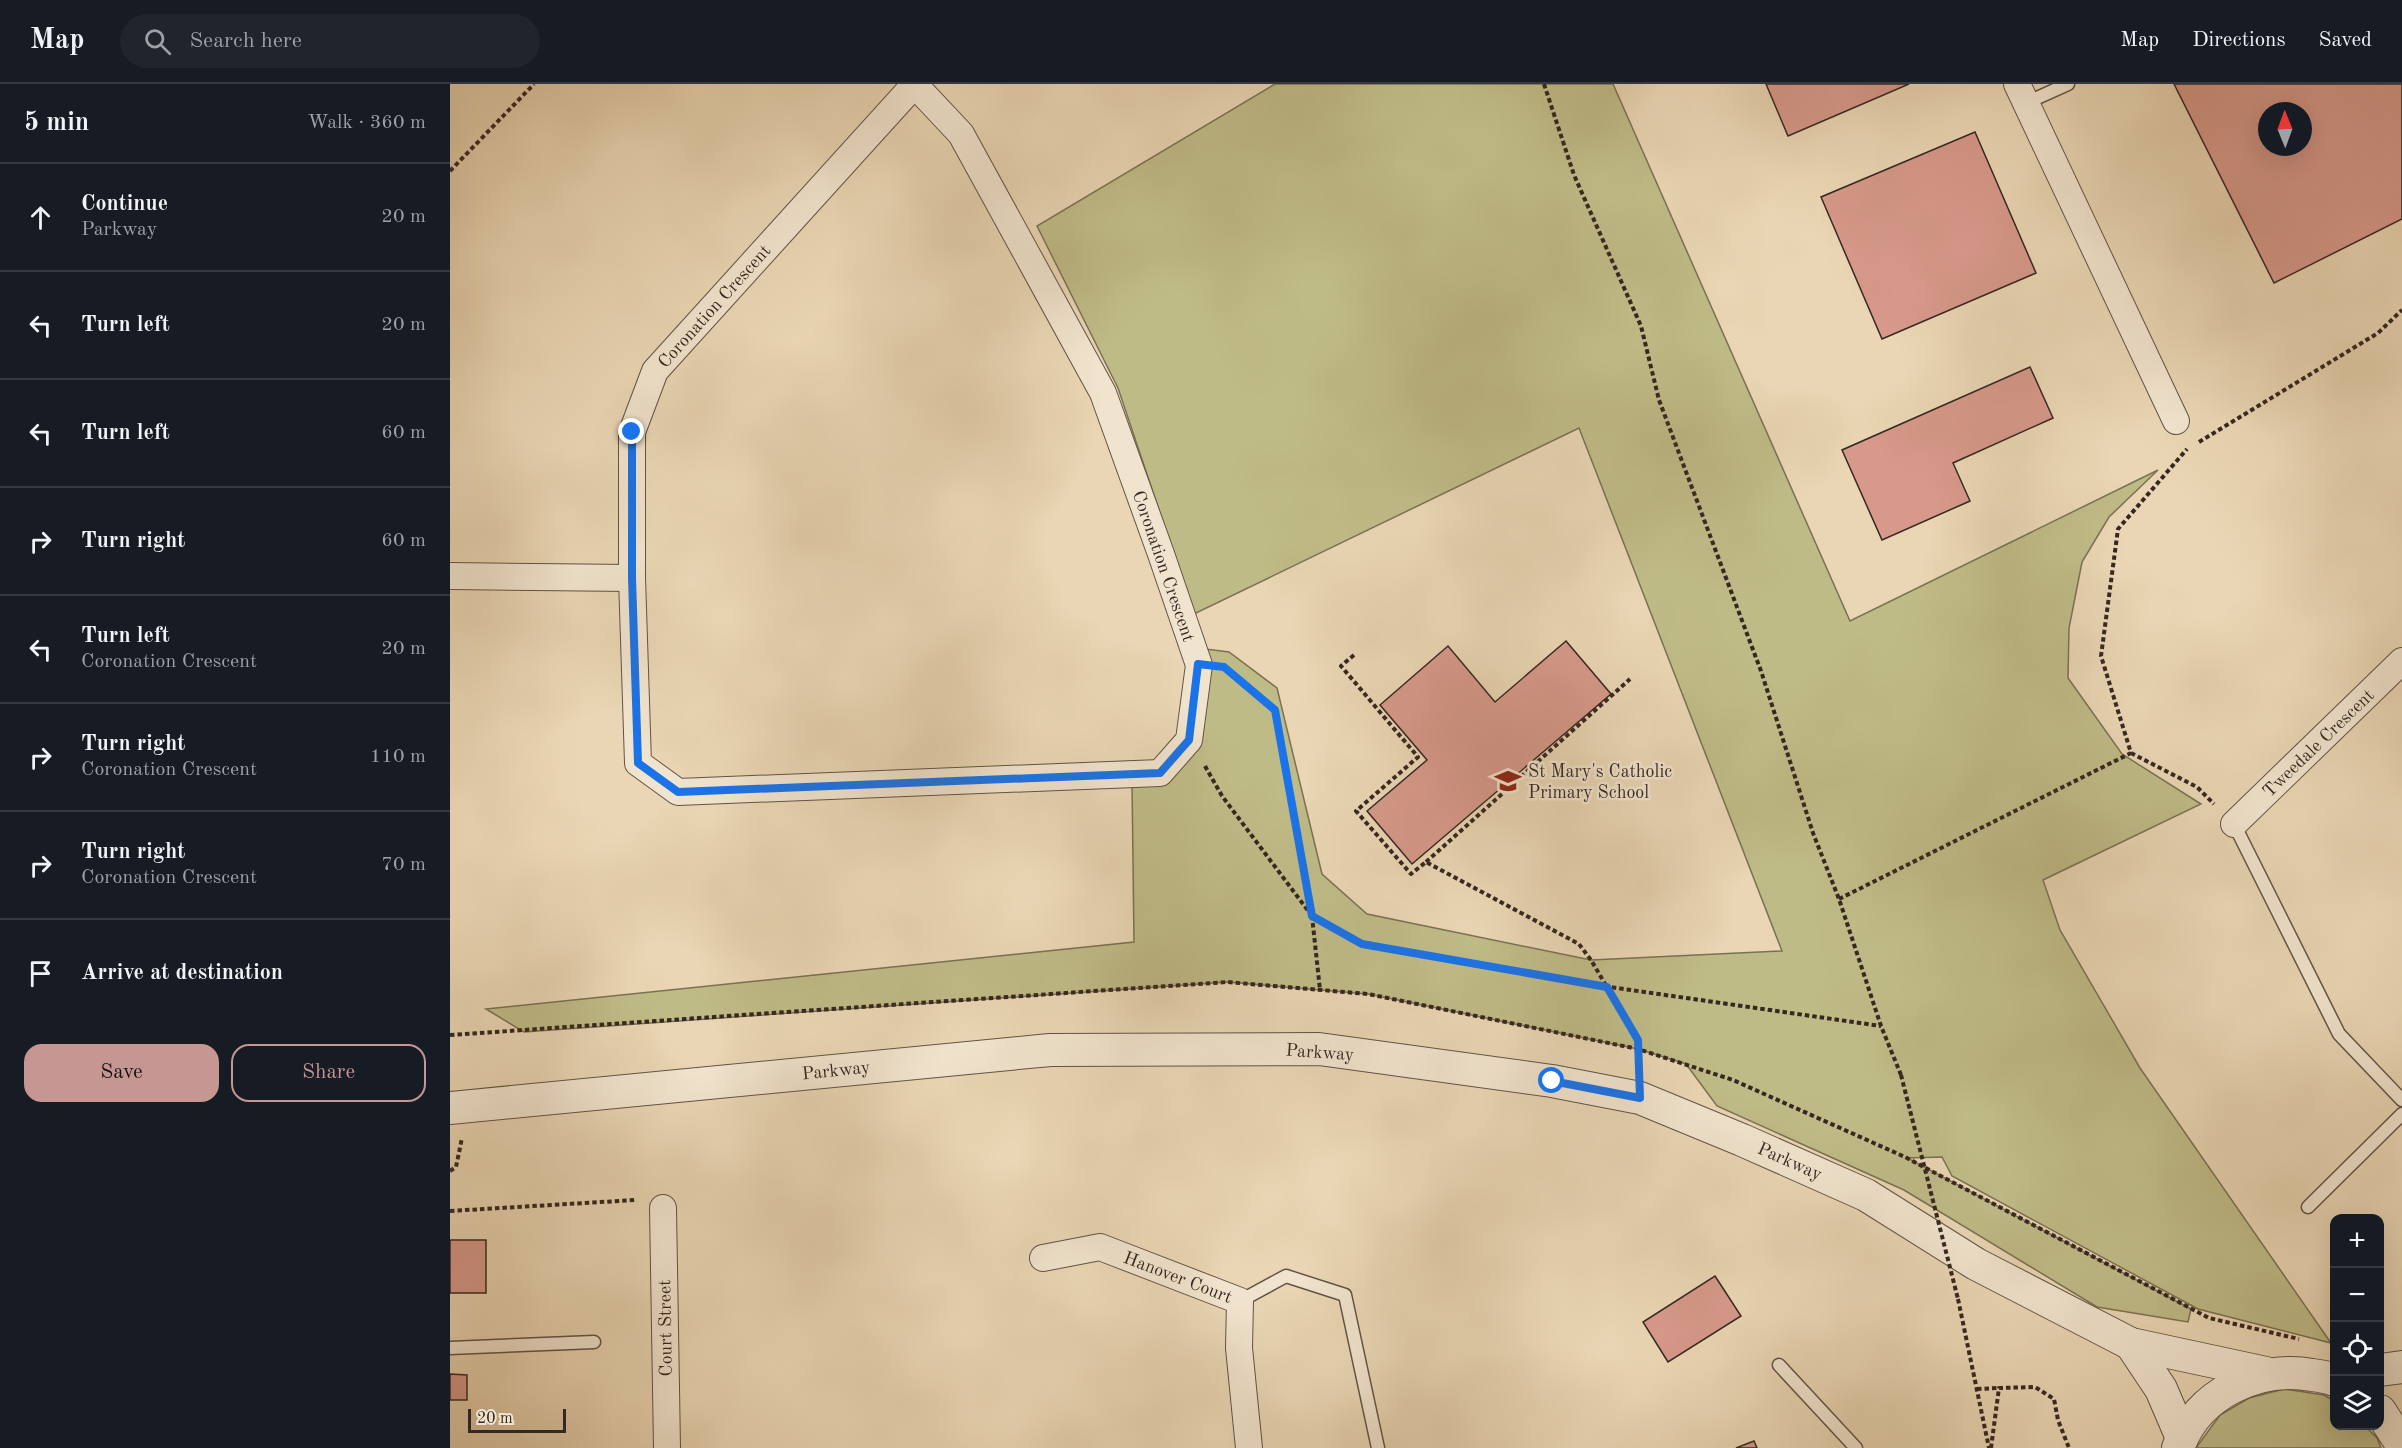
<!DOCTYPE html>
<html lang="en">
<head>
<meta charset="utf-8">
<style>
  :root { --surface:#171b24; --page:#20242c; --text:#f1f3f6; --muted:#9ea1a6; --line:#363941; --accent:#c59692 }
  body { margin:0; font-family:"Old Standard TT",serif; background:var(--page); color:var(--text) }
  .controls { position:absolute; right:18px; bottom:18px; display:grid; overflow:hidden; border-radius:12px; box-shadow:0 6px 24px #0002 }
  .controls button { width:54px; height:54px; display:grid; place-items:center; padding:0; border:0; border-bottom:2px solid var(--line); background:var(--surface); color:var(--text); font:30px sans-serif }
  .compass { position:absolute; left:1808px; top:18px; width:54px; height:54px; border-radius:50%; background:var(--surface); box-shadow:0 6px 24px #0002; rotate:359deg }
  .scale { position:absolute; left:18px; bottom:15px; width:98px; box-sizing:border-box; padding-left:6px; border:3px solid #352721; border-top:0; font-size:16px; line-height:21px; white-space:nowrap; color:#352721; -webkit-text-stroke:4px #f1e4ce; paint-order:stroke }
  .stop { position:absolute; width:18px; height:18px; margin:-14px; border:4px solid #1a73e8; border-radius:50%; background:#fff }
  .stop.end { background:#1a73e8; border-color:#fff; box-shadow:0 2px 6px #0008 }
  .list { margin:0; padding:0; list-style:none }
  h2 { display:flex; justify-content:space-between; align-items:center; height:78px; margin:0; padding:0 24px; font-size:26px }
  h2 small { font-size:20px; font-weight:400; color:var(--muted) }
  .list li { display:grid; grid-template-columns:39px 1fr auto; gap:18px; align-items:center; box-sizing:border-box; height:108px; padding:0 24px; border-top:2px solid var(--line) }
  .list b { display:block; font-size:22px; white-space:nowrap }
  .list p { margin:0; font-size:20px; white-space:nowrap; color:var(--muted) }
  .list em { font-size:20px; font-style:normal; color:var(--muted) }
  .actions { display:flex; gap:12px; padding:18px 24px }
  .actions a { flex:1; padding:14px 0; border:2px solid var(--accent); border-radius:18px; text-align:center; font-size:21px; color:var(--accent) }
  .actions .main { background:var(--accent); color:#111 }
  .icon { flex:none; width:33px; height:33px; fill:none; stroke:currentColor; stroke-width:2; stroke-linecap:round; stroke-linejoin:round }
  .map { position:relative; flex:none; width:1952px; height:1364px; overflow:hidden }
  header { display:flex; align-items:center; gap:36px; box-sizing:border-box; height:84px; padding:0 30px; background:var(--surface); border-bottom:2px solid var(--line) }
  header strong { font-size:28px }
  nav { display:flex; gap:33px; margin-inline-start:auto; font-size:21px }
  .search { width:420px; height:54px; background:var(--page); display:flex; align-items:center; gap:15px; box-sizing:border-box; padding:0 21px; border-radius:33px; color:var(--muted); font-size:22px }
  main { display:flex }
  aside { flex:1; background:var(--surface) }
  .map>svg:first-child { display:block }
</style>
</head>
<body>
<header>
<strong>Map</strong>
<div class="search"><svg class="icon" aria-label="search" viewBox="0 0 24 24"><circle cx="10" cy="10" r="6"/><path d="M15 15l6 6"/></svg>Search here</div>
<nav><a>Map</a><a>Directions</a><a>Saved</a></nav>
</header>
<main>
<aside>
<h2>5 min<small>Walk · 360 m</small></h2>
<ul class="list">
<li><svg class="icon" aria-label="ahead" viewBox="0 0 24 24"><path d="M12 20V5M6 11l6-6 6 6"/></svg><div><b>Continue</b><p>Parkway</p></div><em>20 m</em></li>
<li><svg class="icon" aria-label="left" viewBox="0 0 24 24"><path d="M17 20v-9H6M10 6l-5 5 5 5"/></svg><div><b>Turn left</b></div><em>20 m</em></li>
<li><svg class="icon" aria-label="left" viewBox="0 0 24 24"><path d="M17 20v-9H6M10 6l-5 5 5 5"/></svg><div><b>Turn left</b></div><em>60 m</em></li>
<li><svg class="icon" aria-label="right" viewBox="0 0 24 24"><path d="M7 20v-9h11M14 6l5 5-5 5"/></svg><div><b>Turn right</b></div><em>60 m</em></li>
<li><svg class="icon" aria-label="left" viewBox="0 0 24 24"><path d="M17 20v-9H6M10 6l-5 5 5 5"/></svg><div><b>Turn left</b><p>Coronation Crescent</p></div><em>20 m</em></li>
<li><svg class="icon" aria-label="right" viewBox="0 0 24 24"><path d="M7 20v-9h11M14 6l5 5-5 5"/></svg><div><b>Turn right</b><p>Coronation Crescent</p></div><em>110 m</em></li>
<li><svg class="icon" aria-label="right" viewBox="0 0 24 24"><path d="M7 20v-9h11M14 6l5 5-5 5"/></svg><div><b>Turn right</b><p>Coronation Crescent</p></div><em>70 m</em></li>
<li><svg class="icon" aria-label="arrive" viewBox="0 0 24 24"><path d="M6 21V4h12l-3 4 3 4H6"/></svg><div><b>Arrive at destination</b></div></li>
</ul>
<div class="actions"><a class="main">Save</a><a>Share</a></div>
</aside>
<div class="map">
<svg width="1952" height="1364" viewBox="0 0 1952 1364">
  <rect width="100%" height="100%" fill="#ead6b4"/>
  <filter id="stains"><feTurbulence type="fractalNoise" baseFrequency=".00333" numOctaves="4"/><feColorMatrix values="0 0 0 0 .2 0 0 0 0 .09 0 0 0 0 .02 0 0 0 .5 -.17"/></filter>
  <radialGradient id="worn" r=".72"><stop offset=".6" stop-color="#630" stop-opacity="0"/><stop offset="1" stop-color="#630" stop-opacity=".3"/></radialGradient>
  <g fill="#bfbb87" stroke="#7a7154" stroke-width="1.5">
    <path d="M825,0h338l237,537 308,-151 -49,47 -27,45 -13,66 -1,50 54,76 79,50 -158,76 17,50 80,138 191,275 -133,-34 -246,-133 -10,-19 -35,1 284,151 -3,13 -91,-15 -193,-117 -187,-84 -31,-42 -48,-15 -270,-55 -141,-12 -703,50 -38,-23 648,-67 -2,-160 35,-3 39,-130 23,3 48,36 45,186 45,40 224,46 191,-9 -203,-523 -385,186 -76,-226 -81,-162z"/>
    <path d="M1834,1305l40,6 10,6v25h31l12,12 4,10h-185l24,-33 29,-17z"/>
  </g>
  <g fill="#d7998b" stroke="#352721" stroke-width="1.5" fill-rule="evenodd">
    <path d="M1316,0h143l-121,52z"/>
    <path d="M1724,0h228v135l-128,64zM1817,27h36v36h-36z"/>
    <path d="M1525,48l61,141 -154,66 -61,-142z"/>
    <path d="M1580,283l23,51 -100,45 17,38 -88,39 -40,-90z"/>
    <path d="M1116,557l45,53 -199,170 -45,-53 60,-51 -47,-55 68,-59 47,56z"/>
    <rect x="0" y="1156" width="36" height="53"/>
    <path d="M1265,1192l26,40 -73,46 -25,-40z"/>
    <path d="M0,1290l17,1v25h-17z"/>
    <path d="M1304,1357l3,7h-21z"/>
  </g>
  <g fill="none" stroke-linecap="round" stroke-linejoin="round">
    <g stroke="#625346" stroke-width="15">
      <g id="service">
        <path d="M1576,19l42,-19"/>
        <path d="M1784,740l105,210 63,66"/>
        <path d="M1858,1123l94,-93"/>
        <path d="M790,1217l46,-25 59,19 33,153"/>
        <path d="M0,1264l144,-6"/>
        <path d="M1329,1281l77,83"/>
      </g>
    </g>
    <g stroke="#625346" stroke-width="28">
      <g id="minor">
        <path d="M1567,0l159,337"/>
        <path d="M0,492l182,2v-146l23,-61 260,-287"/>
        <path d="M182,494l6,185 40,29 482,-19 29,-33 10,-75 -38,-111 -58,-161 -142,-259 -46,-49"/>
        <path d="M1784,740l168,-163"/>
        <path d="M213,1124l4,240"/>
        <path d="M593,1174l57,-11 140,54 -1,47 10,100"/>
      </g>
    </g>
    <g stroke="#625346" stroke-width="34">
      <g id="tertiary">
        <path d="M0,1024l600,-58 269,-1 233,32 88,17 102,42 124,55 110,69 155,80 135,29"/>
        <path d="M1681,1260l30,45 21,49"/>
        <path d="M1930,1286l22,-3"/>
        <path d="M1930,1327l22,34"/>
        <path d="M1728,1364c19,-54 80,-83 134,-73 8,1 16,2 22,5"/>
      </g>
    </g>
    <g stroke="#352721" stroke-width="4" stroke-dasharray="4.5 3" stroke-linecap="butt">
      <path d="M1094,0l30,91 67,151 18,74 102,271 52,162 26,66 42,127 20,49"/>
      <path d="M0,87l84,-87"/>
      <path d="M1749,358l179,-109 24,-23"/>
      <path d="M904,571l-13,11 77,91 -62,54 55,63 15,-12 153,82 12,16 47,80 1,24"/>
      <path d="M778,587l47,39 37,206 8,74"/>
      <path d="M1681,669l66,34 17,17"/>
      <path d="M755,682l17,30 90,120 50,27 220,40 299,43"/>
      <path d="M976,778l204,-183"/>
      <path d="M1389,815l292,-146 -30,-97 17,-127 69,-80"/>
      <path d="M0,951l777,-53 141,12 270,55 95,31 172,77 304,161 90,21"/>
      <path d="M0,1087l6,-4 6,-29"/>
      <path d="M0,1127l185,-11"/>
      <path d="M1508,1215l31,149"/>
      <path d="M1527,1305l22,-1"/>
      <path d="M1541,1364l8,-60 36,-1 19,12 4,21 11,28"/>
    </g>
    <use href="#service" stroke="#f1e4ce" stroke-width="12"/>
    <use href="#minor" stroke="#f1e4ce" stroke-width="26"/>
    <use href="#tertiary" stroke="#f1e4ce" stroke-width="32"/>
    <path stroke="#352721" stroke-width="4" stroke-dasharray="4.5 3" stroke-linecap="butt" d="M1451,991l57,224"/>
  </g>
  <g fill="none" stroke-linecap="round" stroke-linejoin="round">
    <path stroke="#1a73e8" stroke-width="8" d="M182,348v146l6,185 40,29 482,-19 29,-33 9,-76 26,3 51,43 37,206 50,28 245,43 31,53 2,58 -88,-17"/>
  </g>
  <defs>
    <g id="school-bare" transform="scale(2.07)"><path d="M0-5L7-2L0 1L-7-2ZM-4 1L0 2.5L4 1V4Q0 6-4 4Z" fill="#8f2418" stroke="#f1e4ce" stroke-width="2.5" paint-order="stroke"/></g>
  </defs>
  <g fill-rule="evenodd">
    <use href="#school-bare" x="1058" y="697"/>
  </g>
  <g text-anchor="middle" stroke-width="5" stroke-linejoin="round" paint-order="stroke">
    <g font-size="18" fill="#352721" stroke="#f1e4ce">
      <text transform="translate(264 222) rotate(-48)" y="6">Coronation Crescent</text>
      <text transform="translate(714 482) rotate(71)" y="6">Coronation Crescent</text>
      <text transform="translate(1868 659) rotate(-44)" y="6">Tweedale Crescent</text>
      <text transform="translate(870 968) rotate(4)" y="6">Parkway</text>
      <text transform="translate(386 986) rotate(-6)" y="6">Parkway</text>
      <text transform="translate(1340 1077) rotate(24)" y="6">Parkway</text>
      <text transform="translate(728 1193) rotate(21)" y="6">Hanover Court</text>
      <text transform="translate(215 1244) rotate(-91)" y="6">Court Street</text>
    </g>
    <g font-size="18" fill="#352721" stroke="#f1e4ce" text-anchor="start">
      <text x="1078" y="693">St Mary's Catholic<tspan x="1078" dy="21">Primary School</tspan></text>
    </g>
  </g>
  <rect width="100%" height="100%" filter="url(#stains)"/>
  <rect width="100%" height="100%" fill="url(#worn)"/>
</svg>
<div class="controls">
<button>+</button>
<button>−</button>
<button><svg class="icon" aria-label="locate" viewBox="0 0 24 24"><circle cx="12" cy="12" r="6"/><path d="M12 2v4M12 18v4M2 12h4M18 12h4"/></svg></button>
<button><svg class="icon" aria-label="layers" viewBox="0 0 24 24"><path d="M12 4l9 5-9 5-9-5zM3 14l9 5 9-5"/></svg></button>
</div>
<svg class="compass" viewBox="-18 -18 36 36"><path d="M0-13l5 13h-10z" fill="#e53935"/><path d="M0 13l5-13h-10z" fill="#9ea1a6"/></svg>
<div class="scale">20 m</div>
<div class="stop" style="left:1102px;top:997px"></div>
<div class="stop end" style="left:182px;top:348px"></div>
</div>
</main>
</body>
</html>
